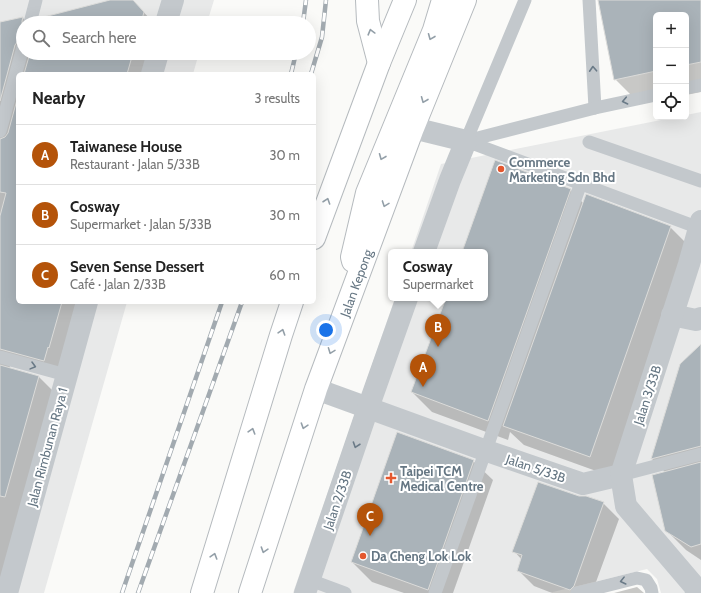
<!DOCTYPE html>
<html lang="en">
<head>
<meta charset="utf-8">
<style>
  :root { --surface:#fff; --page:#f2f2f2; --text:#222; --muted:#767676; --line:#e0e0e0; --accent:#b45309 }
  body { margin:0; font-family:Cabin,sans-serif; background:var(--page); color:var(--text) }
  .controls { position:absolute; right:12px; top:12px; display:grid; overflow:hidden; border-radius:6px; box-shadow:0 4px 16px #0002 }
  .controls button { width:36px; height:36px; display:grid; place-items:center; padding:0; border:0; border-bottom:1px solid var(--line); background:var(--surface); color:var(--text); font:20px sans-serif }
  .you { position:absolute; left:326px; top:330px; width:14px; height:14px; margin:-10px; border:3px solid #fff; border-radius:50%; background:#1a73e8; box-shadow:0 0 0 6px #1a73e833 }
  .badge { display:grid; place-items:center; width:26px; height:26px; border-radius:50%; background:var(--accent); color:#fff; font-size:13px; font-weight:700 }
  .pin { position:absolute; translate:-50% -33px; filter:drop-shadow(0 1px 2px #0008) }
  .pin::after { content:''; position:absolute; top:21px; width:14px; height:12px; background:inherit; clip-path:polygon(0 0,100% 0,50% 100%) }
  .popup { position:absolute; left:388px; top:249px; width:100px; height:52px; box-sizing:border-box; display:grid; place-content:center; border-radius:6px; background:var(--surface); filter:drop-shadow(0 1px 3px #0005); font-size:13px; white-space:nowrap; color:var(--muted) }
  .popup b { font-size:15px; color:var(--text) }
  .popup::after { content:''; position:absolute; left:50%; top:100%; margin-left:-8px; border:8px solid transparent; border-top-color:var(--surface) }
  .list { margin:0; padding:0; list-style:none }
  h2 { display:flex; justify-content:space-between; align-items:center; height:52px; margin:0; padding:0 16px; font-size:17px }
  h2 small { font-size:13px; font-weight:400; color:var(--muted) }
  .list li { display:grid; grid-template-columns:26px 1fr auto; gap:12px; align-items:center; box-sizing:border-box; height:60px; padding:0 16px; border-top:1px solid var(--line) }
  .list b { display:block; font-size:15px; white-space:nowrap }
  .list p { margin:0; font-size:13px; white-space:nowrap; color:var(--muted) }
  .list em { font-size:13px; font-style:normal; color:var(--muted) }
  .icon { flex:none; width:22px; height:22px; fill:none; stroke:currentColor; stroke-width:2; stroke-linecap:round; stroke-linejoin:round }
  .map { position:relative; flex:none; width:701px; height:593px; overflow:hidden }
  .search { position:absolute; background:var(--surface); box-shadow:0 4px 16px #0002; left:16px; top:16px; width:300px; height:44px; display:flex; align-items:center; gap:10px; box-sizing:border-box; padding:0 14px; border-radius:22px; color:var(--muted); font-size:15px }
  .panel { position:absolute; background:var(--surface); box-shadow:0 4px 16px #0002; left:16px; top:72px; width:300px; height:232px; border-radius:6px }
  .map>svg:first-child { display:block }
</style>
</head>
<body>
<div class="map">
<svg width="701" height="593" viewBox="0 0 701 593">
  <rect width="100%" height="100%" fill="#fafaf8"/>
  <g fill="#e8e9e9">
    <path d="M0,0h214l-7,23h-184v30h176l-6,21h-175v228h109l-83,291h-44z"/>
    <path d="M701,112v481h-40l-4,-14 -10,-10 -98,24h-256l102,-295h90v-46h-74l30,-88 235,-47h10v-2z"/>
  </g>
  <g fill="#0003">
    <path d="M114,0h18l22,23h-115z"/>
    <path d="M599,0h102v92l-15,3v-80h-30v86l-16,3 -25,-25z"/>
    <path d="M23,18l5,5h-5v30h129l-6,21h-128v228h64l-23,74 -49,-10 -1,3 30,8 16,16 -55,194v-564z"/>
    <path d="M570,189l13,14 87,24 20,20 -80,229 -86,-31 -14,-13 -2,8 -76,-28 -20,-20 34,-94h39v-46h-22z"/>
    <path d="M701,345v215l-15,-10 -20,-20v-57l-14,-14z"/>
    <path d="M473,461l20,19 -40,113h-49l-32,-11 -20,-20z"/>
    <path d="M579,497l24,6 16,16 -27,74h-40l-18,-7 -16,-16 4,-10 -8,-9z"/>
    <path d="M637,587l7,6h-30z"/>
  </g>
  <g fill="#aab3b9" stroke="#dcdcda">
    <path d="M110,0h23l11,12 -3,11h-103l2,-5z"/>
    <path d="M598,0h103v62l-15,3v-50h-30v56l-42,9z"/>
    <path d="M23,17l-1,4 1,18 -5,2 -3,4 -15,56v-79z"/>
    <path d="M30,53h103l-6,21h-103z"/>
    <path d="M18,96v206h44l-13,46 -1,-1 -4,14 -44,-12v-133l6,-23 -6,-1v-53l5,-2 3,-4z"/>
    <path d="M495,160l76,29 -83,232 -77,-29 35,-94h39v-46h-23z"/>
    <path d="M586,194l85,32 -81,231 -87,-31z"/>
    <path d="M701,344v102l-50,13 29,-95z"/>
    <path d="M0,365l39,11 -34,121 -5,-1z"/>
    <path d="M397,432l77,28 -46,130 -77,-28z"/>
    <path d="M701,462v82l-10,3 -26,-16 -13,-56z"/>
    <path d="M538,482l41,14h7l18,6 -30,84 -4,4 -53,-19 5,-16 -10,-3z"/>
  </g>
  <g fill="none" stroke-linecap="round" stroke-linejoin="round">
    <g stroke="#b5babe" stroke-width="24">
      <g id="primary">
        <path d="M367,0l1,21 11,42"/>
        <path d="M314,238l65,-175 26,-63"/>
        <path d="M353,261l-1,-4 15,-64 67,-163 9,-30"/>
        <path d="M202,593l79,-258 11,-33"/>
        <path d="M250,593l66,-204 97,-261 52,-128"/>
      </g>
    </g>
    <g stroke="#c3c8cc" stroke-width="13">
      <path d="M589,0l6,108"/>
      <path d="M30,23l6,-23"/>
      <path d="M686,88l15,-3"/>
      <path d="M0,131l23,-84"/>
      <path d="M466,141l233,87"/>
      <path d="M466,141l129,-33 61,-13"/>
      <path d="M466,141l59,-141"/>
      <path d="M589,142l112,39"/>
      <path d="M0,357l66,18"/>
      <path d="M621,475l80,-21"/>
      <path d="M310,580l35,13"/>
      <path d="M435,593l146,-410"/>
      <path d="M577,593l60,-15 9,2 5,8 1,5"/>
    </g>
    <g stroke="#c3c8cc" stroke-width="22">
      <path d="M166,23l7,-23"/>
      <path d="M152,74l6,-21"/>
      <path d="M413,128l53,13 -16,39 -26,72"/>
      <path d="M672,315l24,5 5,-2"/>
      <path d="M316,389l168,61 99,34 38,-9 5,31 69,81 1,6"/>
      <path d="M621,475l68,-211 12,-43"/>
      <path d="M7,593l80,-291"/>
      <path d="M305,593l63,-185 39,-110"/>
    </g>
    <use href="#primary" stroke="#fff" stroke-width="22"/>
    <g stroke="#a2aab0" stroke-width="4.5">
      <g id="rail">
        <path d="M303,23l3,-23"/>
        <path d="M291,74l5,-21"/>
        <path d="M311,74l11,-37 4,-37"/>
        <path d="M122,593l100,-291"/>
        <path d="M138,593l104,-291"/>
      </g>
    </g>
    <use href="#rail" stroke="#fff" stroke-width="3" stroke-dasharray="9" stroke-linecap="butt"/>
  </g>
  <defs><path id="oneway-chevron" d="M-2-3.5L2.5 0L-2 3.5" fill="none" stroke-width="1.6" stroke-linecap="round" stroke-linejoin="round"/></defs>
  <g stroke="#939fa8">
    <use href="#oneway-chevron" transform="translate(371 32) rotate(-105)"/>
    <use href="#oneway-chevron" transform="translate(431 37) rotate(112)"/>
    <use href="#oneway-chevron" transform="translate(424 100) rotate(112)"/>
    <use href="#oneway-chevron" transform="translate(382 157) rotate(112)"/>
    <use href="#oneway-chevron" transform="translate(327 201) rotate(-71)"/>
    <use href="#oneway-chevron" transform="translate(385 204) rotate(110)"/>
    <use href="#oneway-chevron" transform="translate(282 332) rotate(-72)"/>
    <use href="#oneway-chevron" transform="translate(331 351) rotate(111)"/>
    <use href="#oneway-chevron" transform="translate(304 426) rotate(108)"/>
    <use href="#oneway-chevron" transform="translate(252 431) rotate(-73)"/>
    <use href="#oneway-chevron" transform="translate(264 550) rotate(108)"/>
    <use href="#oneway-chevron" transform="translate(214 556) rotate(-73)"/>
  </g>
  <g stroke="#6a7a87">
    <use href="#oneway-chevron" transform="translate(593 69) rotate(-93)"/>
    <use href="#oneway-chevron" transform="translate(625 101) rotate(168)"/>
    <use href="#oneway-chevron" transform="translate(33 366) rotate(15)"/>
    <use href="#oneway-chevron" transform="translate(356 445) rotate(109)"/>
    <use href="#oneway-chevron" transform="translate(623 581) rotate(166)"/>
  </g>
  <g fill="#e4572e" stroke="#fff" stroke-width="1.5">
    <circle cx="501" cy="169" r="4"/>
    <path d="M389 472h4v4h4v4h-4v4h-4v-4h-4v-4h4z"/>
    <circle cx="363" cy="556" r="4"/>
  </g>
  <g text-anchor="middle" stroke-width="4" stroke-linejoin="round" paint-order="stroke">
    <g font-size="13" font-weight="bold" fill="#657683" stroke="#fff" text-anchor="start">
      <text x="509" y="167">Commerce<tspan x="509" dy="15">Marketing Sdn Bhd</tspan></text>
      <text x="400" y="476">Taipei TCM<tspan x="400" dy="15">Medical Centre</tspan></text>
      <text x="371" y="561">Da Cheng Lok Lok</text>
    </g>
    <g font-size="13" fill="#657683" stroke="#fff">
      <text transform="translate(356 283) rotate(-70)" y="5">Jalan Kepong</text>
      <text transform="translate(647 395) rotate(-72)" y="5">Jalan 3/33B</text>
      <text transform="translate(47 447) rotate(-75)" y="5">Jalan Rimbunan Raya 1</text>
      <text transform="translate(536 468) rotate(19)" y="5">Jalan 5/33B</text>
      <text transform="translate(337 500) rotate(-71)" y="5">Jalan 2/33B</text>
    </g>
  </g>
</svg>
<div class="controls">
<button>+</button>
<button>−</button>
<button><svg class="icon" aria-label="locate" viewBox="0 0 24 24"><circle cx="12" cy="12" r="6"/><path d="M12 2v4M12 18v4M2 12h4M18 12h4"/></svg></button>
</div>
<div class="you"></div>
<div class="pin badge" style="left:423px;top:387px">A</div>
<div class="pin badge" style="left:438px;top:347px">B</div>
<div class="popup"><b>Cosway</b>Supermarket</div>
<div class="pin badge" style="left:370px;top:536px">C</div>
<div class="search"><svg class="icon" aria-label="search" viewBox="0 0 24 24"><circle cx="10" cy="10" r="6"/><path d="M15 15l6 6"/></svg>Search here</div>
<section class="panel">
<h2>Nearby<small>3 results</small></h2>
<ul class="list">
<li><span class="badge">A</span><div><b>Taiwanese House</b><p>Restaurant · Jalan 5/33B</p></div><em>30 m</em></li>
<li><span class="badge">B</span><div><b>Cosway</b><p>Supermarket · Jalan 5/33B</p></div><em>30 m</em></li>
<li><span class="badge">C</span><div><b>Seven Sense Dessert</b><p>Café · Jalan 2/33B</p></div><em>60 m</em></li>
</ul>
</section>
</div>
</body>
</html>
